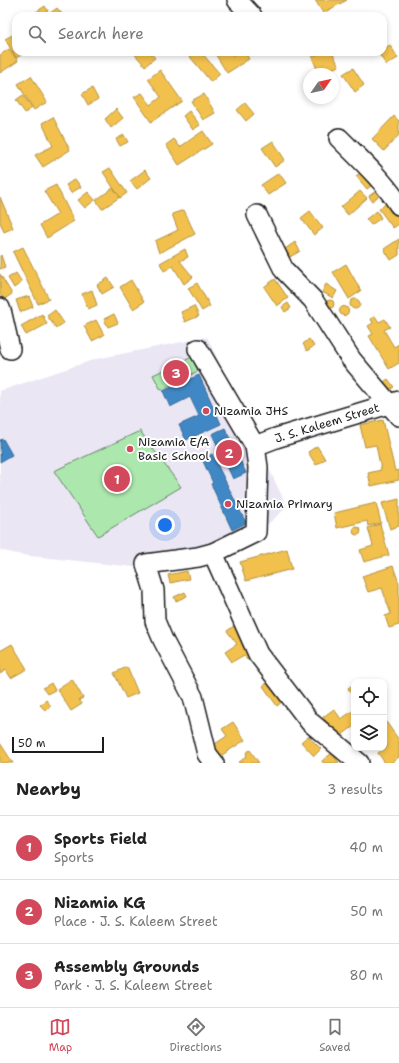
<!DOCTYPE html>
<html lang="en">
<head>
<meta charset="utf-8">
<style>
  :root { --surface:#fff; --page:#f6f6f6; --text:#222; --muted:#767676; --line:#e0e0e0; --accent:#d1495b }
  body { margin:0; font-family:"Shantell Sans",sans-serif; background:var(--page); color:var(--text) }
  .controls { position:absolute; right:12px; bottom:12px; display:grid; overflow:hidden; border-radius:8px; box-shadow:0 2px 6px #0003 }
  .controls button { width:36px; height:36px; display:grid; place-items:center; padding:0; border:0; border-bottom:1px solid var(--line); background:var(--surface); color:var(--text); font:20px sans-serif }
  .compass { position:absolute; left:303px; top:68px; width:36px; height:36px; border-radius:50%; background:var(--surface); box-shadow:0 2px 6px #0003; rotate:56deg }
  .scale { position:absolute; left:12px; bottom:10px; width:92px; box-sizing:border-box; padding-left:4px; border:2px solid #1c1c1c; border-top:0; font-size:11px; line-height:14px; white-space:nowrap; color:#1c1c1c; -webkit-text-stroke:3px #fff; paint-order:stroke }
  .you { position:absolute; left:165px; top:525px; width:14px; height:14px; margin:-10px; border:3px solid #fff; border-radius:50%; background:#1a73e8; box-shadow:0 0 0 6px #1a73e833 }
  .badge { display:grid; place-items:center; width:26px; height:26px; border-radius:50%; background:var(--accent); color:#fff; font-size:13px; font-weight:700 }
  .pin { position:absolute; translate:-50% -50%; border:2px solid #fff; box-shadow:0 1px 4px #0006 }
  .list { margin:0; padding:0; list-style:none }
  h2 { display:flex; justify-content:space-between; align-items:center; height:52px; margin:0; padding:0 16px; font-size:17px }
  h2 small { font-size:13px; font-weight:400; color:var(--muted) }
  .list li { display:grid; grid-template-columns:26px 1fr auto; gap:12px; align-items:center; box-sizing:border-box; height:64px; padding:0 16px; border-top:1px solid var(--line) }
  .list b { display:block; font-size:15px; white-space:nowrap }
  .list p { margin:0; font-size:13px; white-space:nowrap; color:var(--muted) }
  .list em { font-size:13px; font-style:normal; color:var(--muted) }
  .icon { flex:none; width:22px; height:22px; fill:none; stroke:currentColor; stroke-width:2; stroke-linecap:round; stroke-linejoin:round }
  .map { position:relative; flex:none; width:399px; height:763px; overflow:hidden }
  .search { position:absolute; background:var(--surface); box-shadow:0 2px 6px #0003; left:12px; right:12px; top:12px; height:44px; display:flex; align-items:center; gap:10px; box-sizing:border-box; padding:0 14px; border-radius:12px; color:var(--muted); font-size:15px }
  .sheet { height:244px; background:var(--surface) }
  nav { display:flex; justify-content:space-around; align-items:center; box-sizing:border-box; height:56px; border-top:1px solid var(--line); background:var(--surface); font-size:11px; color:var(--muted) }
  nav a { display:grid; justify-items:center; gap:2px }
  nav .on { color:var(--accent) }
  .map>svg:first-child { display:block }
</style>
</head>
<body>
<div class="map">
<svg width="399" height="763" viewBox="0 0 399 763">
  <rect width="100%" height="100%" fill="#fff"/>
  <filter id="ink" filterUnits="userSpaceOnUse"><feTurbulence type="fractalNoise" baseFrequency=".025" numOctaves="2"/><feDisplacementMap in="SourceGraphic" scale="8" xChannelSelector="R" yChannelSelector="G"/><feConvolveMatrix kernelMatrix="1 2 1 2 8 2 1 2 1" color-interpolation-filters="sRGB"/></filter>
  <g filter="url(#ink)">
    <path fill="#eae6f4" d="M207,337l80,170 -50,45 -65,19 -151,-16 -21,-5v-159l96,-32z"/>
    <g fill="#ace8ae" stroke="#648265">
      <path d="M192,357l6,14 -37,19 -8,-15z"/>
      <path d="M140,431l41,56 -83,49 -44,-65z"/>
    </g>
    <g fill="#f2c14e" stroke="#b2903f">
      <path d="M315,0h32l-24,13z"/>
      <path d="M45,6l3,5 -9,5h-5l-1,-2z"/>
      <path d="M57,8l6,7 -13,1 -1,-2z"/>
      <path d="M16,33v19h11l-11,6 -11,-19z"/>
      <path d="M390,45l8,13 -12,7 -8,-13h5v-3z"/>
      <path d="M9,49l9,12 -18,12v-18z"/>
      <path d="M133,52h17l5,6 -10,8z"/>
      <path d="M186,52h15l19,22 -9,8z"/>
      <path d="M214,52h16l3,4 5,-4h7l4,7 -22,14z"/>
      <path d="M323,52h9l7,14 -20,8 -7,-17z"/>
      <path d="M353,68l11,17 -9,7 -12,-18z"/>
      <path d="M160,70l22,31 -31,21 -17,-25 8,-4 9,12 10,-8 -13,-18z"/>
      <path d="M31,76l16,26 -13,8 -16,-26z"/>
      <path d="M92,88l6,11 -10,6 -6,-11z"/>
      <path d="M204,94l11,19 -12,7 -12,-19z"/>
      <path d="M23,95l9,13 -7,5 -9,-13z"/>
      <path d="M245,103l9,11 -8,7 -9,-11z"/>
      <path d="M116,109l7,9 -12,10 -6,-9z"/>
      <path d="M189,111l11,14 -7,5 -10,-14z"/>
      <path d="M394,116l5,5v14l-15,16 -12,-12z"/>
      <path d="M53,117l17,33 -27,17 -8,-12 18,-9 -11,-23z"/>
      <path d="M203,131l9,13 -33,21 -13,-20 8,-6 6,8z"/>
      <path d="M124,135l4,7 -8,4 -4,-7z"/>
      <path d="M273,141l12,19 -10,7 -13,-19z"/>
      <path d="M110,168l17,25 -7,5 -17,-26z"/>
      <path d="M145,170l6,8 -14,11 -7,-8z"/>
      <path d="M364,170l11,13 -8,6 -11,-13z"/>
      <path d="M279,173l7,10 -18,12 -7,-10z"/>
      <path d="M75,179l6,8 -10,6 -5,-8z"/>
      <path d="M56,185l18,36 -27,17 -7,-13 18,-11 -14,-23z"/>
      <path d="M113,188l7,9 -18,12 -6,-9z"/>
      <path d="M380,188l3,5 -11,8 -3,-5z"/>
      <path d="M360,191l7,7 -19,17 -7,-8z"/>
      <path d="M88,192l7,8 -10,8 -7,-8z"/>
      <path d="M0,197l13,31 -9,4 -4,-10z"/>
      <path d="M388,202l11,15v7l-6,4 -14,-19z"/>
      <path d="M184,210l11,24 -36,19 -4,-12 23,-11 -6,-16z"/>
      <path d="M310,211l13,17 -9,7 -13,-17z"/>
      <path d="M377,211l4,7 -10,7 -5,-6z"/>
      <path d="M399,239v16l-8,5 -7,-11z"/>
      <path d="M295,242l5,9 -10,6 -5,-8z"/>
      <path d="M23,247l26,52 -11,5 -25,-52z"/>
      <path d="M185,249l3,8 -8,4 13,16 -9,7 -11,-18 -9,5 -4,-8z"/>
      <path d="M1,255l4,12 -5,2v-13z"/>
      <path d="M346,264l15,27 -12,8 -16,-27z"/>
      <path d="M16,273l6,9 -8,6 -6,-10z"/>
      <path d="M0,274l12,20 -9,6 -3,-6z"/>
      <path d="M108,278l6,9 -12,7 -5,-9z"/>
      <path d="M275,279l13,19 -11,8 -13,-19z"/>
      <path d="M131,280l13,22 -11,7 -13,-22z"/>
      <path d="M197,283l13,23 -8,5 -14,-23z"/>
      <path d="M326,284l11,7 -4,7 -11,-6z"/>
      <path d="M92,290l5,15 -9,4 -6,-15z"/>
      <path d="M29,296l4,11 -13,5 -4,-12z"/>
      <circle cx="355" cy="304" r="5"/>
      <circle cx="330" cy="304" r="4"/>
      <path d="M288,303l3,5 -6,4 -3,-5z"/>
      <path d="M194,306l5,10 -14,6 -4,-10z"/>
      <circle cx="344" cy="311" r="4.5"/>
      <path d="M55,310l9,13 -8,5 -9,-12z"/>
      <path d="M42,314l5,10 -21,11 -5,-9z"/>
      <path d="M114,314l4,9 -10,4 -4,-8z"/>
      <path d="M375,316l4,6 6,-3 5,8 -6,3 10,17 5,-3v19l-10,6 -20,-33 4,-2 -5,-8 5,-3 -2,-4z"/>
      <path d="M96,320l8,15 -12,6 -8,-15z"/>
      <path d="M309,339l5,7 -7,5 -4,-7z"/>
      <path d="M388,379l6,8 -8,5 -5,-8z"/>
      <path d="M383,420l12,51 4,-1v10l-28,6 -3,-13 13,-3 -5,-25 -11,2 -5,-22z"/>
      <path d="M317,446l8,13 -9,6 -8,-13z"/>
      <path d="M399,499v27l-9,3 -8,-26z"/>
      <path d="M376,503l5,20 -13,3 -1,-5 -30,7 -3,-15z"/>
      <path d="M380,524l9,31 -25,7 -4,-12 13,-4 -5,-18z"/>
      <circle cx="357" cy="531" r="4"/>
      <path d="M287,549l5,20 -46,12 -6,-19z"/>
      <path d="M393,566l6,17v42l-10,3 -4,-12 6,-2 -9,-26 -14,4 -6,-16z"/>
      <path d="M187,571l2,8 -19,4 -2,-8z"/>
      <path d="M185,592l2,4 -11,5 -2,-4z"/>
      <path d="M235,625l20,29 -8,6 -3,-5 -12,7 -7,-10 12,-8 -10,-13z"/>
      <path d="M12,644l15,25 -16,9 -5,-8 -6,4v-23z"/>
      <path d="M127,667l11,26 -12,5 -12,-25z"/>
      <path d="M274,678l14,19 -11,9 -14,-20z"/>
      <path d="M72,679l11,19 -4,2 3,4 -11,7 -14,-22z"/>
      <path d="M51,683l4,7 -8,4 -4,-6z"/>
      <path d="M354,684v15l-6,-11z"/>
      <path d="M46,700l5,6 -6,4 -5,-5z"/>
      <path d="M334,709l7,10 13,-9v16l-16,12 -15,-21z"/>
      <path d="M384,719l15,21v17l-8,6h-6l-7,-10 10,-7 -4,-6z"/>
      <path d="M233,722l12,18 -26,17 -7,-11 15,-10 -5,-7z"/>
      <path d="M308,736l13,13 -7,7 -13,-14z"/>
      <path d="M0,743l13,20h-13z"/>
      <path d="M250,750l9,13h-21l9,-7 -1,-3z"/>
      <path d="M332,753l7,10h-16l-1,-2z"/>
    </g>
    <g fill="#3f88c5" stroke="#346892">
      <path d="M199,375l22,49 -35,16 -7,-15 20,-9 -9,-19 -20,10 -7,-16z"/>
      <path d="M225,428l21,45 -13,6 -21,-45z"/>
      <path d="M3,439l9,16 -12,7v-22z"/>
      <path d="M212,454l34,69 -14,7 -21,-46 2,-1 -11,-24z"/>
    </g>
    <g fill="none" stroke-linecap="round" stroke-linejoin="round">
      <g stroke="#1c1c1c" stroke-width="22">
        <g id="minor">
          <path d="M237,0l15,16"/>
          <path d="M339,138c21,21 44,42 60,67"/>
          <path d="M257,215l27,55 29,30 38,59 48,57"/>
          <path d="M0,308l2,6 8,35"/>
          <path d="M198,349l57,97 3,21 -2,65 -43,21 -15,4 -52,7 8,26 1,31 8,19 30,57 14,57 7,9"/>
          <path d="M255,446l21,-8 123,-37"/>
          <path d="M213,553l45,101 52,68 49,41"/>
        </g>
      </g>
      <use href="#minor" stroke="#fff" stroke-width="19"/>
    </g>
  </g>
  <g fill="#d1495b" stroke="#fff" stroke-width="1.5">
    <circle cx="206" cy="411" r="4"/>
    <circle cx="130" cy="449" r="4"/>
    <circle cx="228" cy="504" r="4"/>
  </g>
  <g text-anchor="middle" stroke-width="4" stroke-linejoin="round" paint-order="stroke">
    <g font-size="12" fill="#1c1c1c" stroke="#fff" text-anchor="start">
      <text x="214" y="415">Nizamia JHS</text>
      <text x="138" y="446">Nizamia E/A<tspan x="138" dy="14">Basic School</tspan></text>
      <text x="236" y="508">Nizamia Primary</text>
    </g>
    <g font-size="12" fill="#1c1c1c" stroke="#fff">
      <text transform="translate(327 423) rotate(-17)" y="4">J. S. Kaleem Street</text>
    </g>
  </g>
</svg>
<div class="controls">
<button><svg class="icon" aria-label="locate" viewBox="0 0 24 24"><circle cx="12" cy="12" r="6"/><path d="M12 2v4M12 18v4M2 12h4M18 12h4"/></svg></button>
<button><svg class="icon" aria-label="layers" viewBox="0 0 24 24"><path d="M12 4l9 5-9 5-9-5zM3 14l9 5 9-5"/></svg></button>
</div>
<svg class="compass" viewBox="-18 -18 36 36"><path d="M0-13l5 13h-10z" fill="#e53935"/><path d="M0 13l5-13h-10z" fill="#767676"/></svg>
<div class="scale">50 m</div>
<div class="you"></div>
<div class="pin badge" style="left:117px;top:479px">1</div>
<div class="pin badge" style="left:229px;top:453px">2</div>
<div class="pin badge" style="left:176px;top:373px">3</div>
<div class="search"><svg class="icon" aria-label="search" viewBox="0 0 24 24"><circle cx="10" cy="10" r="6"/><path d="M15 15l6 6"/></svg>Search here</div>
</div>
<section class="sheet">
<h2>Nearby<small>3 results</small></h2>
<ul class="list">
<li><span class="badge">1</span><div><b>Sports Field</b><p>Sports</p></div><em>40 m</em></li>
<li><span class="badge">2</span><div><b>Nizamia KG</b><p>Place · J. S. Kaleem Street</p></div><em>50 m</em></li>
<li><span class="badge">3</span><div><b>Assembly Grounds</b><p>Park · J. S. Kaleem Street</p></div><em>80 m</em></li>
</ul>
</section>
<nav>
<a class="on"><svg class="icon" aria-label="map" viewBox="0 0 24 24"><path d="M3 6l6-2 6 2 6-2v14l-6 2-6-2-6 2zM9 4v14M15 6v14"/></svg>Map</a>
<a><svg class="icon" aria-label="directions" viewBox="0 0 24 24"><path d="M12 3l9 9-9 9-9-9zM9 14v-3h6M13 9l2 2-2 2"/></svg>Directions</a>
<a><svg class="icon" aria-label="saved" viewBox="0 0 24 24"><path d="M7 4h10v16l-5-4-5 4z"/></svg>Saved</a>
</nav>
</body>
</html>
